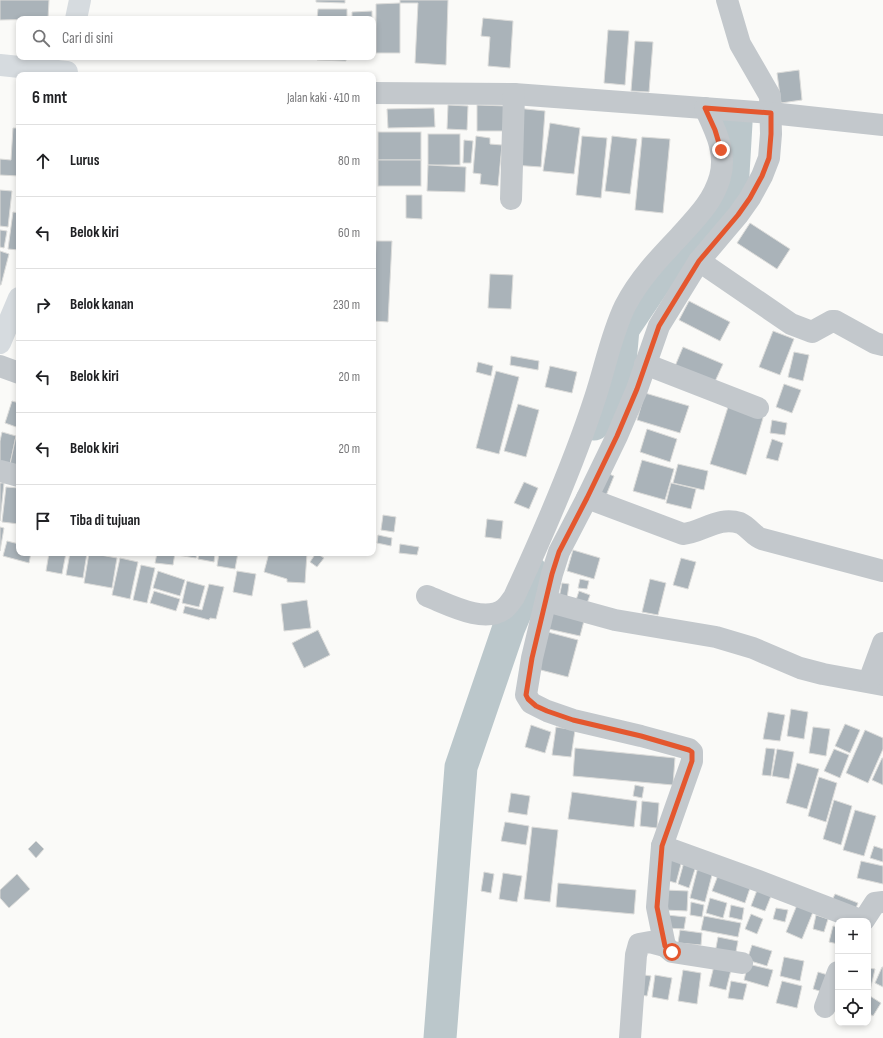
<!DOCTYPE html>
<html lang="id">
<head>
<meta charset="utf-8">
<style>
  :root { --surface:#fff; --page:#f6f6f6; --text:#202124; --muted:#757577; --line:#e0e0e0 }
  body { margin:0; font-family:"Sofia Sans Condensed",sans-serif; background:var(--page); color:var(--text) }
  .controls { position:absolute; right:12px; bottom:12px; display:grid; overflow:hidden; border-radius:8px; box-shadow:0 2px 6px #0003 }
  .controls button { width:36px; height:36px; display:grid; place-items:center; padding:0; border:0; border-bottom:1px solid var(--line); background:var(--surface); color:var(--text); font:20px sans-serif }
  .stop { position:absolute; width:12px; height:12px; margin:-9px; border:3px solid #e4572e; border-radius:50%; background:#fff }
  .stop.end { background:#e4572e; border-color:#fff; box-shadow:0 1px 4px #0008 }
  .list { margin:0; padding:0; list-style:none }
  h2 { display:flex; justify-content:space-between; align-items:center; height:52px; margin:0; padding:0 16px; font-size:17px }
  h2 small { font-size:13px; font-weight:400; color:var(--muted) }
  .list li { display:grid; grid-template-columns:26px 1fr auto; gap:12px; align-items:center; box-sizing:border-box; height:72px; padding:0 16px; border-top:1px solid var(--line) }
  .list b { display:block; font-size:15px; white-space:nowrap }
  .list em { font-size:13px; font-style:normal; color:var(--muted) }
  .icon { flex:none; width:22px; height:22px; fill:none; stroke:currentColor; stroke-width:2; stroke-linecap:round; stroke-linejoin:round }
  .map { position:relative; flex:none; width:883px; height:1038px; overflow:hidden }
  .search { position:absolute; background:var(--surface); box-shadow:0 2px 6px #0003; left:16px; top:16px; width:360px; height:44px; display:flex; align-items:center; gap:10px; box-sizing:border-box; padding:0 14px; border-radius:8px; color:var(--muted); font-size:15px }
  .panel { position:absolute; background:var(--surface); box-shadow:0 2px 6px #0003; left:16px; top:72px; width:360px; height:484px; border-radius:8px }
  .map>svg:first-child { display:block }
</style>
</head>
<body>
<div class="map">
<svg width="883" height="1038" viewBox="0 0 883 1038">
  <rect width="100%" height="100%" fill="#fafaf8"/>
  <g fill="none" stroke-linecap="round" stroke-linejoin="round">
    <g stroke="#bbc7cb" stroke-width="33">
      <path d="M594,424l26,-62 3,-33 39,-58 43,-42 28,-55 3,-51"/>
      <path d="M440,1038l21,-271 48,-140 23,-54"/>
    </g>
  </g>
  <g fill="#aab3b9" stroke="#dcdcda">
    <path d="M0,0h49l-1,19 -48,1z"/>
    <path d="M316,0h29v3l-29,-1z"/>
    <path d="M400,0h48l-2,65 -31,-2 3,-60h-18z"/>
    <path d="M400,3v50h-24v-49z"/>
    <path d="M318,9h29v10h-30z"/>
    <path d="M372,11v8h-20v-7z"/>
    <path d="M483,18l30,3 -3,47 -22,-2 2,-29 -9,-1z"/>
    <path d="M608,30l21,1 -4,54 -21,-2z"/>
    <path d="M635,41l18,1 -4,50 -18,-1z"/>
    <path d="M317,57h29v4l-29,-1z"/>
    <path d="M799,70l3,30 -21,3 -4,-30z"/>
    <path d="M448,105l20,1 -1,24 -20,-1z"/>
    <path d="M477,105l30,1v25h-30z"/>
    <path d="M434,108l1,19 -47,1 -1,-19z"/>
    <path d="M516,108l29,3 -4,56 -28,-2z"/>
    <path d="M550,123l30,5 -6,46 -31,-3z"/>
    <path d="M13,128h6v48l-19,-1v-16l11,1z"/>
    <rect x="378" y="132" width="43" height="28"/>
    <rect x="428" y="134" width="32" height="31"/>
    <path d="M476,136l14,2v6l12,1 -4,41 -18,-2 1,-10 -8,-1z"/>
    <path d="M582,136l25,2 -6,60 -25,-3z"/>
    <path d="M612,136l25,3 -7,55 -25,-3z"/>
    <path d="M642,137l28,2 -7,74 -28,-3z"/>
    <path d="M464,140l9,1 -2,22h-8z"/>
    <rect x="378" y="160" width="43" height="26"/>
    <path d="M428,165l38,2 -1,25 -38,-1z"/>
    <path d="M0,190l12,1 -4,36 -8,-1z"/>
    <path d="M406,195h16v24l-16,-1z"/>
    <path d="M13,212l6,1v37l-11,-1z"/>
    <path d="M750,223l40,26 -13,20 -40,-26z"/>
    <path d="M0,230l7,1 -3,17 -4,-1z"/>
    <path d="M376,241h16l-4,81 -15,-1z"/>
    <path d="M0,251l9,3 -8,31h-1z"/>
    <path d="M490,274l23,1 -2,34 -23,-1z"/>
    <path d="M689,301l41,21 -10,19 -41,-21z"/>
    <path d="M773,331l21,8 -14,36 -21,-8z"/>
    <path d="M683,347l40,17 -11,24 -39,-17z"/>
    <path d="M794,352l15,3 -6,26 -15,-4z"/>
    <path d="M511,356l28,5 -1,9 -28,-5z"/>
    <path d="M478,362l15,4 -2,10 -15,-4z"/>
    <path d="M550,366l27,6 -5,21 -27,-6z"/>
    <path d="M496,371l23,6 -20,77 -23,-6z"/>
    <path d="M784,384l17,6 -9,23 -16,-6z"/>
    <path d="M645,393l44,13 -9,27 -43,-13z"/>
    <path d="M12,401l7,2v25l-14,-5z"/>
    <path d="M518,404l21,6 -13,47 -22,-6z"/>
    <path d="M728,407l35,11 -17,57 -36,-11z"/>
    <path d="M772,420l15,3 -2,12 -15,-2z"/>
    <path d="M647,429l30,10 -7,23 -30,-10z"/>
    <path d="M2,432l14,4 -7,33 -9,-2v-26z"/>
    <path d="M16,436h3v35l-10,-2z"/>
    <path d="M772,439l11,4 -5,18 -12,-3z"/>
    <path d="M642,460l32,9 -9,31 -32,-9z"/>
    <path d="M678,464l30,7 -4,19 -31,-7z"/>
    <path d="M604,472l10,4 -9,22 -11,-4z"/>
    <path d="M524,482l14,6 -9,21 -15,-6z"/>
    <path d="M0,483h4l-4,38z"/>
    <path d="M671,483l25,6 -5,20 -25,-6z"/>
    <path d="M6,487l13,1v36l-17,-2z"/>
    <path d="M383,515l13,2 -2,15 -13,-2z"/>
    <path d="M487,519l16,2 -2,18 -16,-2z"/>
    <path d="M0,527l4,1 -4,23z"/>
    <path d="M378,535l14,3 -1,8 -14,-3z"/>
    <path d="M7,541l12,3v9h12l-2,10 -26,-7z"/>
    <path d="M400,544l19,3 -2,8 -18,-2z"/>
    <path d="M573,550l27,8 -6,21 -27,-8z"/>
    <path d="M49,553h17l-4,21 -16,-3z"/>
    <path d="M70,553h17l-4,25 -17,-3z"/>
    <path d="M89,553l28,5 -5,30 -28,-5z"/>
    <path d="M157,553h18l-2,12 -18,-2z"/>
    <path d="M177,553h20l-1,5 -19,-3z"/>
    <path d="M199,553h16l-1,9 -16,-3z"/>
    <path d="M219,553h19l-3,16 -18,-3z"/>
    <path d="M269,553h38l-2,30 -18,-1v-3l-23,-7z"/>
    <path d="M316,553l8,5 -7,9 -7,-5z"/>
    <path d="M120,558l18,4 -8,37 -18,-4z"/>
    <path d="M681,558l15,4 -8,27 -15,-4z"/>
    <path d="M141,565l14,3 -8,35 -14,-3z"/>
    <path d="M158,571l27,9 -5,16 -27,-8z"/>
    <path d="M237,571l19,3 -4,22 -19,-4z"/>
    <path d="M580,579l9,2 -2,8 -9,-1z"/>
    <path d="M650,579l16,4 -8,32 -16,-3z"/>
    <path d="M187,581l18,5 -6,21 -17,-4z"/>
    <path d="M562,583l7,1 -2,15 -8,-1z"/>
    <path d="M209,584l15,3 -8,32 -6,-1 -1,2 -26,-7 2,-7 17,4z"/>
    <path d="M154,591l26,8 -4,12 -26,-8z"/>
    <path d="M579,591l11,4 -4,11 -11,-3z"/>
    <path d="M307,600l4,28 -27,3 -3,-27z"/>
    <path d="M549,609l36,8 -5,19 -36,-8z"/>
    <path d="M318,630l12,25 -26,13 -12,-25z"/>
    <path d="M544,631l34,9 -10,37 -35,-9z"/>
    <path d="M791,709l17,3 -4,27 -17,-3z"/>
    <path d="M768,712l17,3 -5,26 -17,-2z"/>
    <path d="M845,724l15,6 -10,23 -15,-7z"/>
    <path d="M531,725l20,7 -6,21 -20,-6z"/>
    <path d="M556,727l19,3 -4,27 -19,-2z"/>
    <path d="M813,727l17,2 -4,27 -17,-3z"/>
    <path d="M865,730l18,8v11l-15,34 -22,-10z"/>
    <path d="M575,748l100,10 -2,27 -100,-9z"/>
    <path d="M766,748l9,1 -4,27 -9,-1z"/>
    <path d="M777,749l17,3 -5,27 -17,-3z"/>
    <path d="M834,749l15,6 -9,23 -16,-7z"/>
    <path d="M882,758h1v27l-11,-5z"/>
    <path d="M797,763l22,6 -12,40 -21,-6z"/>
    <path d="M819,777l18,6 -11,39 -18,-6z"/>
    <path d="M635,785l9,2 -2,11 -9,-2z"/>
    <path d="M572,792l65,9 -3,26 -66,-8z"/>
    <path d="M511,793l19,3 -3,19 -19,-3z"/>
    <path d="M834,800l18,6 -11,39 -18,-6z"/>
    <path d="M642,801l17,2 -2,25 -17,-2z"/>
    <path d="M855,810l21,6 -12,40 -21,-6z"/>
    <path d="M505,822l24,4 -3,19 -25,-4z"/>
    <path d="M532,827l26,3 -8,72 -26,-3z"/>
    <path d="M36,841l8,8 -8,9 -8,-9z"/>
    <path d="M874,846l9,3v13l-13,-4z"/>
    <path d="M668,856l14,4 -6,23 -14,-4z"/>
    <path d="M861,861l22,5v18l-26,-6z"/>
    <path d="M684,862l12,4 -7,22 -11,-4z"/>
    <path d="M698,867l15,4 -8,31 -15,-4z"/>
    <path d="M720,870l32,12 -7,21 -33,-12z"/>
    <path d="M484,872l10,2 -3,19 -10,-2z"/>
    <path d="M503,873l19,3 -5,26 -18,-3z"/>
    <path d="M17,874l13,15 -21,19 -9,-10v-8z"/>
    <path d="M558,883l78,7 -2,24 -78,-7z"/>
    <path d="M759,885l14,6 -8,20 -14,-5z"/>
    <path d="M665,890l23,1 -1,20 -23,-1z"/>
    <path d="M835,894l23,9 -5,12 -23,-10z"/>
    <path d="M710,898l17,5 -4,15 -17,-5z"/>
    <path d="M691,902l13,3 -2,12 -12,-2z"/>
    <path d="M731,905l13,3 -2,12 -13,-3z"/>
    <path d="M797,905l16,7 -11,27 -16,-7z"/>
    <path d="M776,908l12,2 -3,12 -12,-3z"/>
    <path d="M751,914l12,5 -6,15 -12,-5z"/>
    <path d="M667,915l19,2 -2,12 -18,-1z"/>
    <path d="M816,915l12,4 -4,13 -11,-3z"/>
    <path d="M704,916l37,7 -3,14 -37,-7z"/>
    <path d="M833,926l5,1v17l-9,-2z"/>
    <path d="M680,930l22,3 -1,12 -23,-2z"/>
    <path d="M718,937l20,4 -3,16 -20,-4z"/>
    <path d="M752,945l20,6 -5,15 -20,-6z"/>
    <path d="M784,957l20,4 -4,20 -20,-5z"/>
    <path d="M715,962l17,4 -6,24 -17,-4z"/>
    <path d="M748,964l25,6 -5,17 -24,-7z"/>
    <path d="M882,967h1v20l-8,-4z"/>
    <path d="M868,968l7,1 -5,22h-2z"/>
    <path d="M683,970l18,3 -4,31 -19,-3z"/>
    <path d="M818,972l13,4 -5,17 -13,-4z"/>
    <path d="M638,974l13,2 -4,20 -13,-2z"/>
    <path d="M655,975l17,3 -4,22 -16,-3z"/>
    <path d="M731,981l16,3 -4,16 -15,-2z"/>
    <path d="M782,981l20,5 -5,22 -21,-5z"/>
    <path d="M870,996l11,7 -8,13 -5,-3v-14z"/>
  </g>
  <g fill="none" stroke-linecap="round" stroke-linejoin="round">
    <g stroke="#c3c8cc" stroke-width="22">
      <path d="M727,0l13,44 30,52 1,38 -2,24 -7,18 -12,22 -12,17 -39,46 -40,65 -22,63 -20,47 -30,62 -28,54 -7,22 -20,84 -6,37 5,8 16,8 26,9 68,16 48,13 3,3v9l-30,85 -5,61 8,39 7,6 70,11"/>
      <path d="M373,93l141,1 257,19 112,12"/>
      <path d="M511,199l3,-105"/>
      <path d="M699,261l92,63 21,8 20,-11h3l40,22 8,2"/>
      <path d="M645,364l113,44"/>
      <path d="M0,366l19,7"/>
      <path d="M0,471l19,5"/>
      <path d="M587,498l96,36c20,-2 35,-18 57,-11 9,4 13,13 22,16l121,32"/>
      <path d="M427,596c21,8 57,28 77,13 4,-3 7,-8 10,-12 30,-65 59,-131 81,-199 10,-30 16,-63 30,-92 14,-27 34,-48 54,-69 17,-19 34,-35 41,-60 7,-25 -5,-47 -15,-69"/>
      <path d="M546,601l69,19 101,17 37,11 47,20 23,6 60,11"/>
      <path d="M869,681l14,-38"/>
      <path d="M662,846l102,37 91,35 9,2 11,-17 8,-1"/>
      <path d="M825,1007l13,-35"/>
      <path d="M630,1038l6,-83 3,-11 11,-2 15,4"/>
    </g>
    <g stroke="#d6dbdf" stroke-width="22">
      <path d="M76,19l4,-19"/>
      <path d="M0,65l67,7"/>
      <path d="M0,343l19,-45"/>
    </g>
  </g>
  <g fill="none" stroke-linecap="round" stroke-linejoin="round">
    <path stroke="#e4572e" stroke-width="5" d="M672,952l-7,-6 -8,-39 5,-61 30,-85v-9l-3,-2 -48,-14 -68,-16 -26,-9 -11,-5 -8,-7 -2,-4 6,-37 20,-84 7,-22 28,-54 30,-62 20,-47 22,-63 40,-65 39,-46 12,-17 12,-22 7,-18 2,-24v-21l-66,-5 10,22 6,20"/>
  </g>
</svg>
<div class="controls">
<button>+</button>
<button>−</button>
<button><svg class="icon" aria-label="locate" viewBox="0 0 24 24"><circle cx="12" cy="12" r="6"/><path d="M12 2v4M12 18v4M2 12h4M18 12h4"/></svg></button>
</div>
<div class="stop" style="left:672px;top:952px"></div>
<div class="stop end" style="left:721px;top:150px"></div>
<div class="search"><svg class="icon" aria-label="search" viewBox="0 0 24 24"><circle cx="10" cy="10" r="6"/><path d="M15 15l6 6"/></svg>Cari di sini</div>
<section class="panel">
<h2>6 mnt<small>Jalan kaki · 410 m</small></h2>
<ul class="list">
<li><svg class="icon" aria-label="ahead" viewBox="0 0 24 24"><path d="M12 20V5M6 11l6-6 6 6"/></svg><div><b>Lurus</b></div><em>80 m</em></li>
<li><svg class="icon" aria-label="left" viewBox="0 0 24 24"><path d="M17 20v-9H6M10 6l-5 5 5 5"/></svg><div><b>Belok kiri</b></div><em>60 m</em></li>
<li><svg class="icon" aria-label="right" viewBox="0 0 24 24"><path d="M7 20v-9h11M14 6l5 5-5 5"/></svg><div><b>Belok kanan</b></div><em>230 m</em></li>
<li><svg class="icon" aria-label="left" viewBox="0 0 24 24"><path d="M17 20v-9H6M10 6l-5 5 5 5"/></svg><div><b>Belok kiri</b></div><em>20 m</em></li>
<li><svg class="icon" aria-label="left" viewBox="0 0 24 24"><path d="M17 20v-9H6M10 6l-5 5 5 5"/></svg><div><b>Belok kiri</b></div><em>20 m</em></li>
<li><svg class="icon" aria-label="arrive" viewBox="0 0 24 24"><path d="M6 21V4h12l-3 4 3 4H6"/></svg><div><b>Tiba di tujuan</b></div></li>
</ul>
</section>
</div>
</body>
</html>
